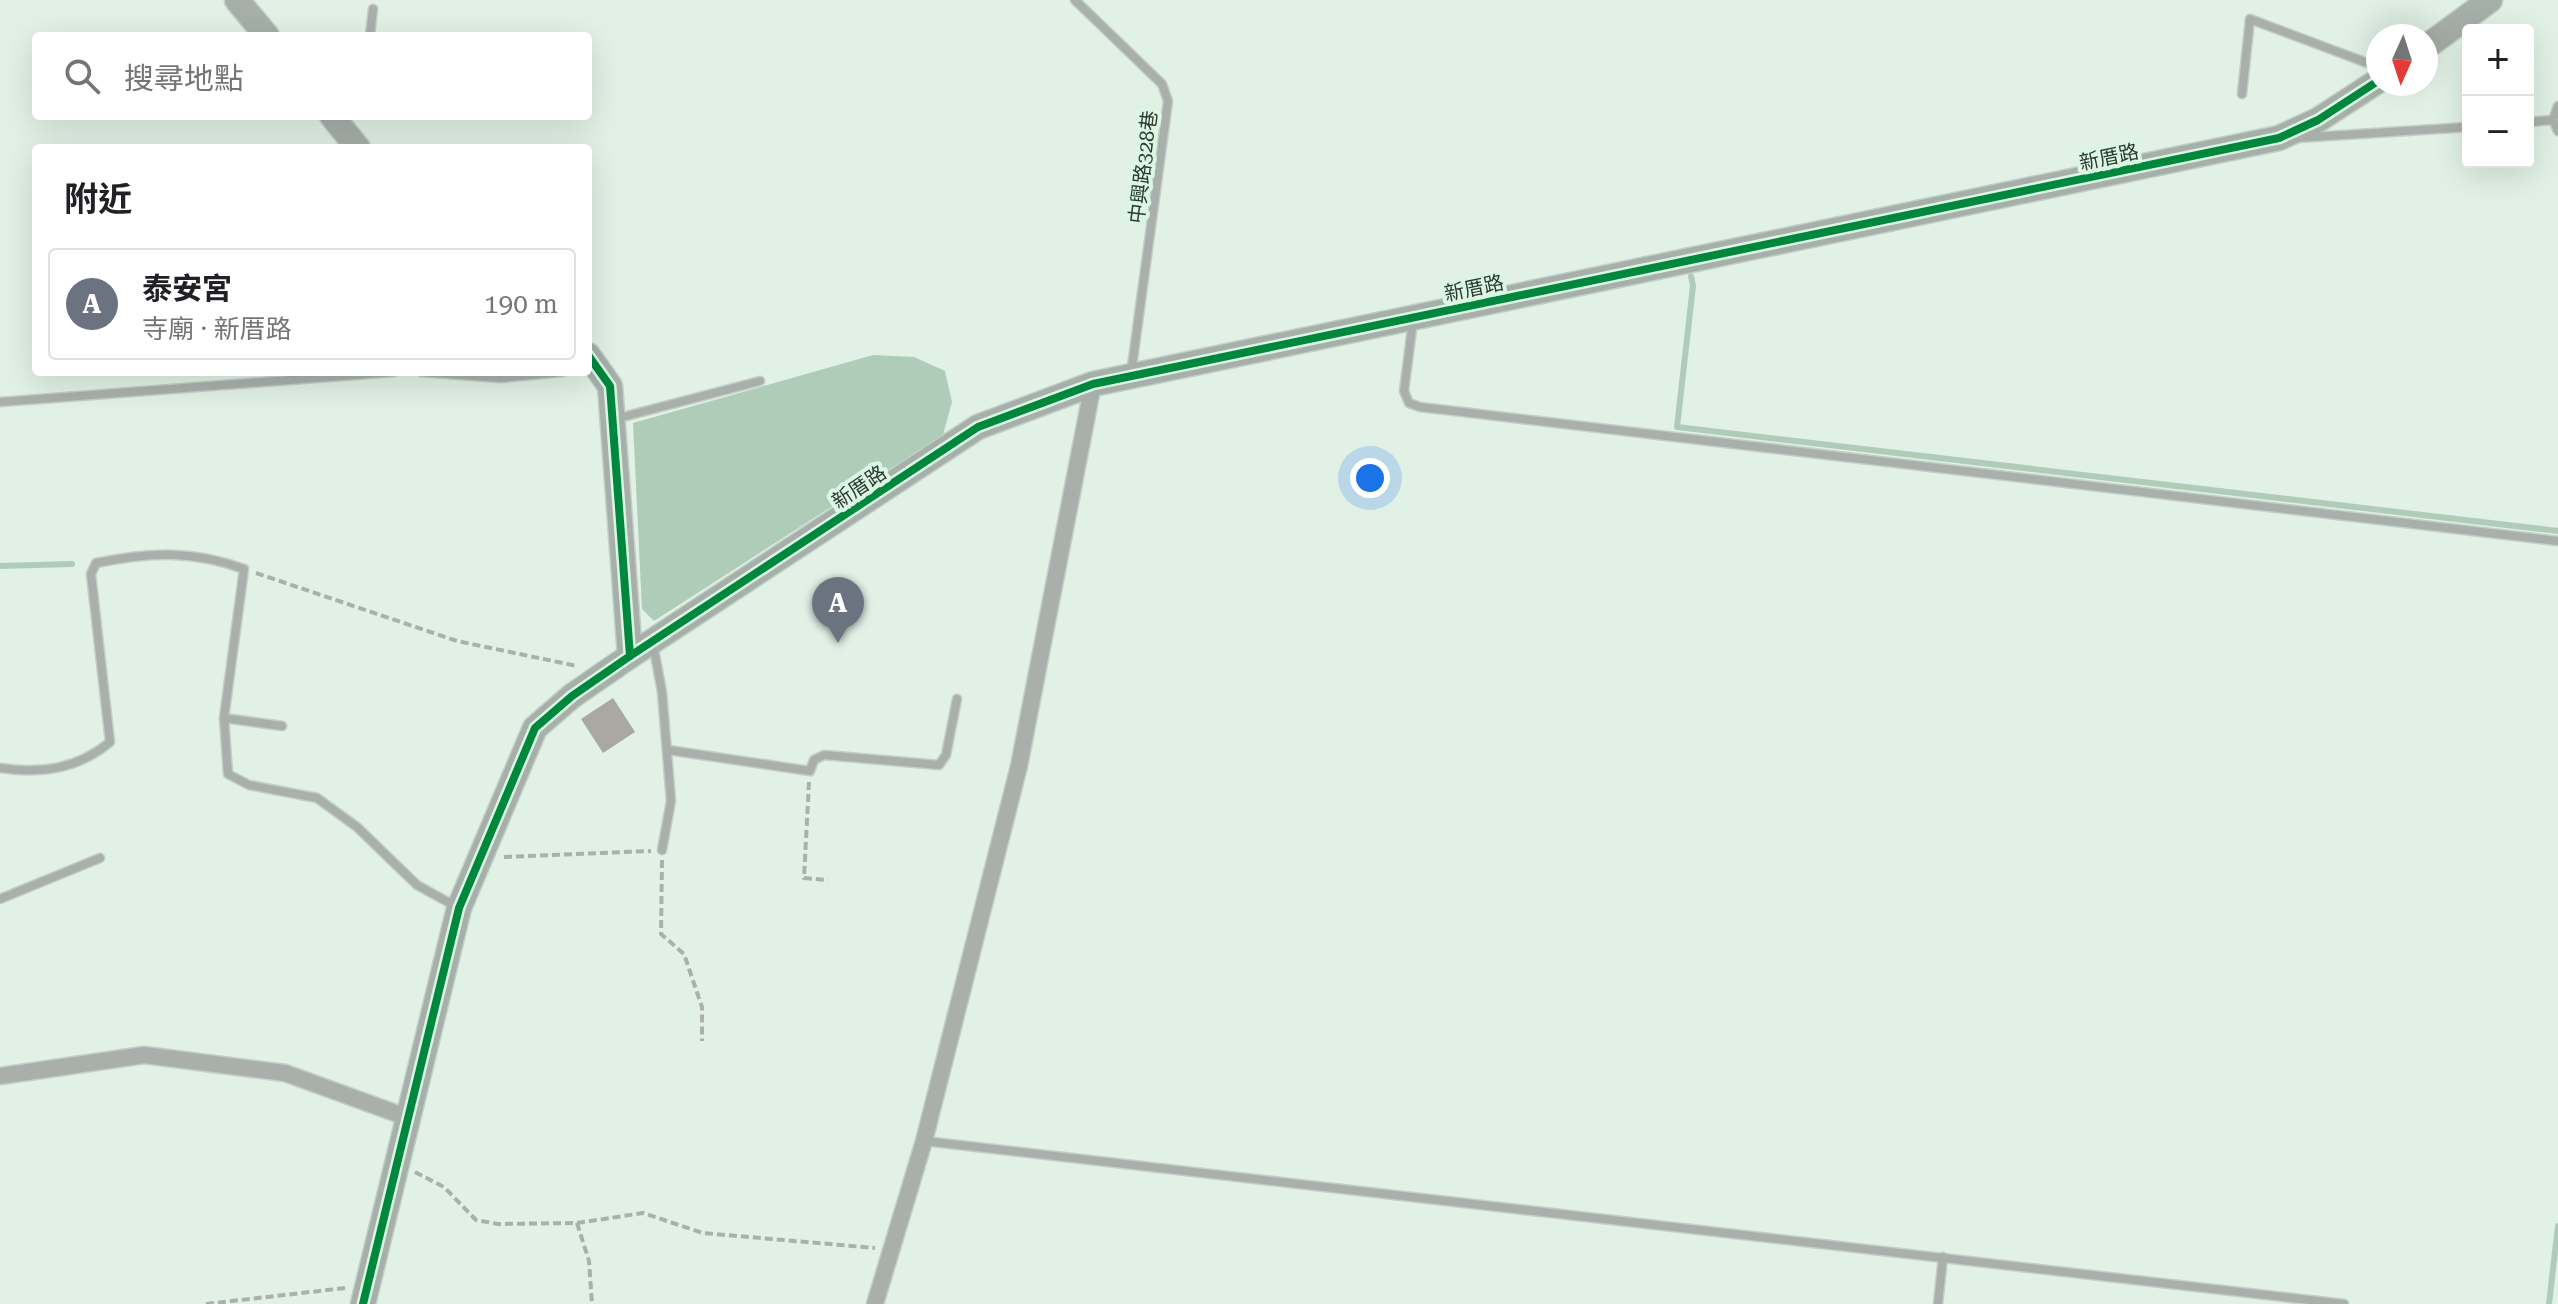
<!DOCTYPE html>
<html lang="zh-TW">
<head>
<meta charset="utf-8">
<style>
  :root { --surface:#fff; --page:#f2f2f2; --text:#202124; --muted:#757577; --line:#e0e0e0; --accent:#b45309 }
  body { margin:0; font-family:"Roboto Serif","Noto Sans TC",serif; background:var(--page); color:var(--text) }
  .controls { position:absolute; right:24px; top:24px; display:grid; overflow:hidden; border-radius:8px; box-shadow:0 8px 32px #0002 }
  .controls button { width:72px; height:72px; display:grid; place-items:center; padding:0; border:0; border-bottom:2px solid var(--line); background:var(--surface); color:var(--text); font:40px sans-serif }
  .compass { position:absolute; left:2366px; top:24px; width:72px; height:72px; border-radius:50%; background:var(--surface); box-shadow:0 8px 32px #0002; rotate:183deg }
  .you { position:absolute; left:1370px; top:478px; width:28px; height:28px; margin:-20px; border:6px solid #fff; border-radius:50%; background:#1a73e8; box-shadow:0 0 0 12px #1a73e833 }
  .badge { display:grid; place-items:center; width:52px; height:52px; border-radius:50%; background:var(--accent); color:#fff; font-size:26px; font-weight:700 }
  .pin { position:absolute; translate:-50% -66px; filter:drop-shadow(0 2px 4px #0008) }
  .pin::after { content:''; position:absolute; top:42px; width:28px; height:24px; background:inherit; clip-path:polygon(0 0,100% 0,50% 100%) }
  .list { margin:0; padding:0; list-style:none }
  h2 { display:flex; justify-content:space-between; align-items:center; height:104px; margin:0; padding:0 32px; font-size:34px }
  h2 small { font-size:26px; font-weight:400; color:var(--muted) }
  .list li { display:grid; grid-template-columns:52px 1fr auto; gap:24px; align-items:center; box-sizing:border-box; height:112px; margin:0 16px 16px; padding:0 16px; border:2px solid var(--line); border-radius:8px }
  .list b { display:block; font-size:30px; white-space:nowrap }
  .list p { margin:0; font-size:26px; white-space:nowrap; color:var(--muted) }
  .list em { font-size:26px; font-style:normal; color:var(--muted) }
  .icon { flex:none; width:44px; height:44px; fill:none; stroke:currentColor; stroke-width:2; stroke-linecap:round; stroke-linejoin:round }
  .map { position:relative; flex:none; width:2558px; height:1304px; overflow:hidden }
  .search { position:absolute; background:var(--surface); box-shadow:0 8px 32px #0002; left:32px; top:32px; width:560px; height:88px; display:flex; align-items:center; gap:20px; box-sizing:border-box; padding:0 28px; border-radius:8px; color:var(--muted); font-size:30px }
  .panel { position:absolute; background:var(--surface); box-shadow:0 8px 32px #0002; left:32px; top:144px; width:560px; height:232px; border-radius:8px }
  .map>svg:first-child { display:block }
</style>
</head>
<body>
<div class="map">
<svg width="2558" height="1304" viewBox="0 0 2558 1304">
  <rect width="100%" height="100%" fill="#e1f1e6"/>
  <path fill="#afccb8" d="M873,355l41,2 31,14 7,31 -9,33 -289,186 -12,-12 -9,-186z"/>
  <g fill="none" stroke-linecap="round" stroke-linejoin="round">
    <g stroke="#afccb8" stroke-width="6">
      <path d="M1691,276l2,10 -16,141 881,104"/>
      <path d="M0,566l72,-2"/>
      <path d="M2549,1304l9,-78"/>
    </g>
  </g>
  <path fill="#a9a8a3" d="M613,698l22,34 -32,21 -22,-34z"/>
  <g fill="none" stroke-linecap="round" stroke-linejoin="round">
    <g stroke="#c2cec6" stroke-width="11">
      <g id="lane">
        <path d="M1075,0l87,84 6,17 -37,273"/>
        <path d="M370,36l3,-27"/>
        <path d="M2242,94l8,-75 128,48"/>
        <path d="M2553,120l5,-14"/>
        <path d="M2528,122l25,-2 5,11"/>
        <path d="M2297,138l171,-11"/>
        <path d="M1413,321l-9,70 5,12 11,4 1138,134"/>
        <path d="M421,372l80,6 61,-6"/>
        <path d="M0,402l394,-30"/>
        <path d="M615,419l145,-38"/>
        <path d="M653,644l9,48 9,109 -9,49"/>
        <path d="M224,718l58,8"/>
        <path d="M668,750l142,21 4,-11 10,-5 115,10 7,-10 11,-56"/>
        <path d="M0,768c41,6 78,1 110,-26l-19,-168 5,-11c54,-11 96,-13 148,6l-20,149 4,56 21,11 68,13 40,29 60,58 40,22"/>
        <path d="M0,899l100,-41"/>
        <path d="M924,1141l1420,163"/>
        <path d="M1938,1304l5,-47"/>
      </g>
    </g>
    <g stroke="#c2cec6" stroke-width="19">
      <g id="street">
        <path d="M0,1076l144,-21 141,18 124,45"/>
        <path d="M875,1304l49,-163 95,-375 74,-382"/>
      </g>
    </g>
    <g stroke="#c2cec6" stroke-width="27">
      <g id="secondary">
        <path d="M237,0l30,36"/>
        <path d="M2426,47l64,-47"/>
        <path d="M332,116l26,32"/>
        <path d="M630,656l348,-229 115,-43 1186,-246 39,-18 60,-39"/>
        <path d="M363,1304l96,-396 76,-180 37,-32 58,-40 -20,-270 -22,-31"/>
      </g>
    </g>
    <g stroke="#aab0ab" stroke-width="4" stroke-dasharray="8 4" stroke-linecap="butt">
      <path d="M256,573l201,68 120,25"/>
      <path d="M809,782l-5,96 24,2"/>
      <path d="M504,857l147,-6"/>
      <path d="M662,860l-1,74 23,20 18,53v34"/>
      <path d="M415,1172l29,15 32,33 22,4 79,-1 66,-10 60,20 172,15"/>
      <path d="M577,1223l12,38 3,43"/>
      <path d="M206,1304l139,-16"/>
    </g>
    <use href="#lane" stroke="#a9b0ab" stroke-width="8"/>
    <use href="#street" stroke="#a9b0ab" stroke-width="16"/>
    <use href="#secondary" stroke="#a6afaa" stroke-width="24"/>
    <g stroke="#dbf7e3" stroke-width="13">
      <g id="cycleway">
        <path d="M630,656l348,-229 115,-43 1186,-246 39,-18 60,-39"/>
        <path d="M363,1304l96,-396 76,-180 37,-32 58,-40 -20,-270 -22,-31"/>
      </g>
    </g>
    <use href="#cycleway" stroke="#00873e" stroke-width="8"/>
  </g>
  <g text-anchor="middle" stroke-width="8" stroke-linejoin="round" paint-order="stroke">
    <g font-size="20" fill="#2c3730" stroke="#dbf7e3">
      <text transform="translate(2109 157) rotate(-12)" y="7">新厝路</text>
      <text transform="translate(1143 167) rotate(-83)" y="7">中興路328巷</text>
      <text transform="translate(1474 288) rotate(-12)" y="7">新厝路</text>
      <text transform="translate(859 487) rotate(-34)" y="7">新厝路</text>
    </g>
  </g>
</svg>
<div class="controls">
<button>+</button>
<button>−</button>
</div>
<svg class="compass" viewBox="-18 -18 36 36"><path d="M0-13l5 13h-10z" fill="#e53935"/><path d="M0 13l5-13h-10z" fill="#757577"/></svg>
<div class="you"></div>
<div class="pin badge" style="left:838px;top:643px;background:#6b7280">A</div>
<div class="search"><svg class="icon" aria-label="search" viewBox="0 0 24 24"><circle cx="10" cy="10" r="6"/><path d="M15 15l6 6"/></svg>搜尋地點</div>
<section class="panel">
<h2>附近<small></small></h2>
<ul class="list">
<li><span class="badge" style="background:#6b7280">A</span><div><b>泰安宮</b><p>寺廟 · 新厝路</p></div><em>190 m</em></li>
</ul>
</section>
</div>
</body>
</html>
